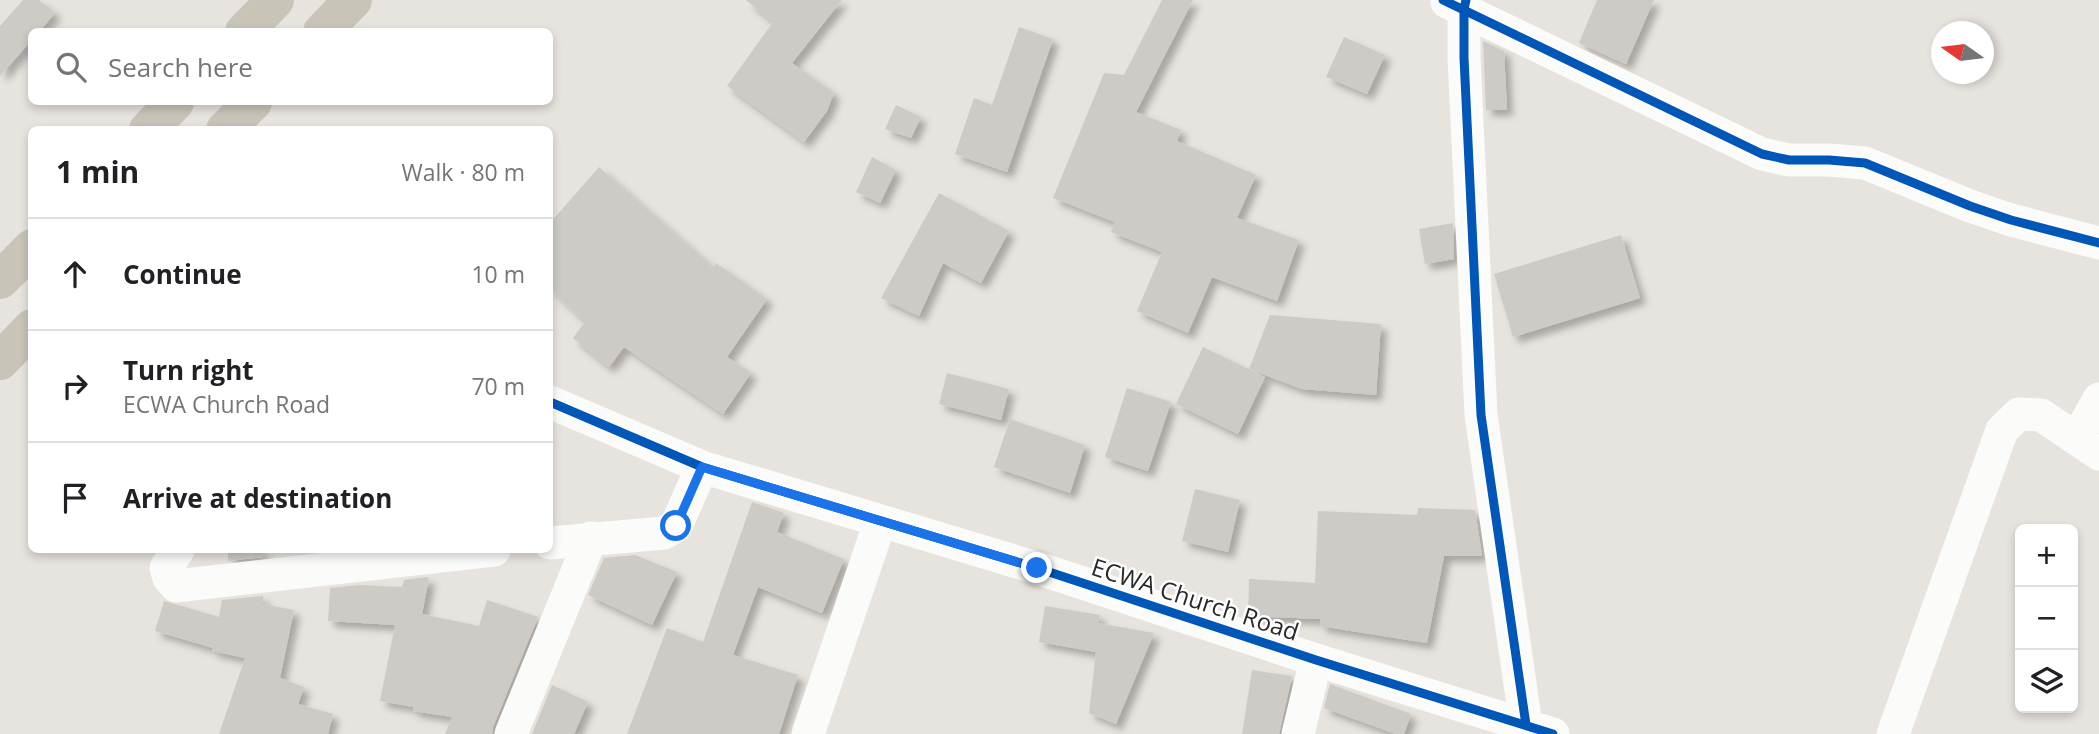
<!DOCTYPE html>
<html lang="en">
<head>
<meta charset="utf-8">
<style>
  :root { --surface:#fff; --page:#f6f6f6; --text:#202124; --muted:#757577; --line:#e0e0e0 }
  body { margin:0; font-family:"Open Sans",sans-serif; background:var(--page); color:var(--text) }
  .controls { position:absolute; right:21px; bottom:21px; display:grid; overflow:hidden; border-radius:10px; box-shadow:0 4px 10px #0003 }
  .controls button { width:63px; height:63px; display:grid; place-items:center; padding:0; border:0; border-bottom:2px solid var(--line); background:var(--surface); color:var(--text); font:35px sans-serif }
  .compass { position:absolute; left:1931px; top:21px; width:63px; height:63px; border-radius:50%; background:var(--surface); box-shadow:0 4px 10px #0003; rotate:284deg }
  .stop { position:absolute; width:21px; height:21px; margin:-16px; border:5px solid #1a73e8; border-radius:50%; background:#fff }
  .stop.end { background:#1a73e8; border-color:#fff; box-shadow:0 2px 7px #0008 }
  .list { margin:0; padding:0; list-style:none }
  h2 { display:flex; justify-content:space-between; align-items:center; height:91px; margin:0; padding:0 28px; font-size:30px }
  h2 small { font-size:23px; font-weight:400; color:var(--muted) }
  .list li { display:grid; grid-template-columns:46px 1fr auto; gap:21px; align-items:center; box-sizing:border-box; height:112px; padding:0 28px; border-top:2px solid var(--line) }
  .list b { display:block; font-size:26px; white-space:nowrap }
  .list p { margin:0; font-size:23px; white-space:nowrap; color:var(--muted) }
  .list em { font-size:23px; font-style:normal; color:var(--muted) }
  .icon { flex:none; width:38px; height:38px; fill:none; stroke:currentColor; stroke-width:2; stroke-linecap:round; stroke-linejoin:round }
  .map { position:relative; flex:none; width:2099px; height:734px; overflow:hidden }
  .search { position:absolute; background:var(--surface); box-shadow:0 4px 10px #0003; left:28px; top:28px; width:525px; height:77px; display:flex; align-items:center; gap:18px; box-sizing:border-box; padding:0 24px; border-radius:10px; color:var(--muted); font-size:26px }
  .panel { position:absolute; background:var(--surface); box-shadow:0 4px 10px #0003; left:28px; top:126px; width:525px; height:427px; border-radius:10px }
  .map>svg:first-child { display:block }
</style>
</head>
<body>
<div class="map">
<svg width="2099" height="734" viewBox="0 0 2099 734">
  <defs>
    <filter id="shadow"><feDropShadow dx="6" dy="6" stdDeviation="3.5" flood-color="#0004"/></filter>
  </defs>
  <rect width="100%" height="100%" fill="#e7e3de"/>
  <g fill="#cecbc7" filter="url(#shadow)">
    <path d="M23,0h16l16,13 -16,19h-7v8l-32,36v-50z"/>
    <path d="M746,0h96l-50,63 42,30 -7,18 -23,31 -77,-56 46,-64z"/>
    <path d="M1162,0h31l-57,112 45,18 -4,11 79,34 -19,43 62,22 -22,61 -65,-24 -24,56 -51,-22 25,-59 -51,-20 4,-10 -62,-24 51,-125 20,2z"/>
    <path d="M1597,0h57l-28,64 -47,-21z"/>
    <path d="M1019,27l34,12 -46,133 -52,-18 19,-56 18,7z"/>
    <path d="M1344,37l41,18 -18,39 -41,-17z"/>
    <path d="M1483,41l21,10 3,59h-21z"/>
    <path d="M896,105l25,12 -10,21 -26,-9z"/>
    <path d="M872,157l24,13 -16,33 -24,-11z"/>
    <path d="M599,167l114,100 3,-4 51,36 -40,58 24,16 -28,41 -99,-67 -15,20 -36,-29 12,-16 -35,-34v-65z"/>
    <path d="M939,193l70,38 -28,52 -38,-20 -24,53 -38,-18z"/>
    <path d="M1453,223l1,36 -29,5 -6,-35z"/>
    <path d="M1621,235l19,63 -127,39 -19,-63z"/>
    <path d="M1270,315l111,9 -5,71 -74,-6 -53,-20z"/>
    <path d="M1203,347l62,30 -27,57 -62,-30z"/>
    <path d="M947,373l62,16 -8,31 -62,-16z"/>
    <path d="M1127,388l44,14 -23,69 -43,-14z"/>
    <path d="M1010,419l75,26 -15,48 -76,-26z"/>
    <path d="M1195,489l45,11 -12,52 -46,-11z"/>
    <path d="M752,502l32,11 -7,19 67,27 -22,54 -64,-26 -25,68 65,20 -19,59h-152l40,-106 36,14z"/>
    <path d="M1418,508l57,2 7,46h-38l-17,87 -107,-17 1,-7 -73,-3 1,-37 66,4 3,-72 99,4z"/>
    <path d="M228,550h35v7l-35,4z"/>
    <path d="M635,555l42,17 -25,53 -64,-30 16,-37z"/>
    <path d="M427,577l2,1 -7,36 57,12 8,-26 51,17 -45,110 -1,7h-47l7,-17 -39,-6v-4l-33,-6 15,-76 -67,-4 2,-33 30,-3 42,2 2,-7z"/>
    <path d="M263,596v8l31,6 -14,68 24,9 -6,17 35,10 -5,20h-109l26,-76 -33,-7 1,-3 -58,-17 9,-30 55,16 3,-17z"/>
    <path d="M1045,606l55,9 -2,8 56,10 -38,91 -27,-11 7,-61 -57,-10z"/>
    <path d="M1252,670l40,6 -13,58h-37z"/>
    <path d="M1330,684l81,30 -7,20h-8l-72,-26z"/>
    <path d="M552,685l36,17 -14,32h-42z"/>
  </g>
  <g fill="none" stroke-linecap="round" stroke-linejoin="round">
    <g stroke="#fbfbfa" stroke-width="33">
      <path d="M1466,0l-2,9v49l17,357 45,310"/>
      <path d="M1447,2l315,152 27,6h40l36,3 105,43 41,14 88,23"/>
      <path d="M550,402l152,65 335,101 279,92 237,74"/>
      <path d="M2077,438l22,-39"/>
      <path d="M550,543l114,-10 12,-7 26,-59"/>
      <path d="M178,550l-12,18 3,10 7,8 318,-36"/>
      <path d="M511,734l80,-196"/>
      <path d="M808,734l72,-212"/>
      <path d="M1298,734l18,-74"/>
      <path d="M1893,734l109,-304 17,-16 22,1 58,39"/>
    </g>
    <g stroke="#c9c4b8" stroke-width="38">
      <path d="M244,32l31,-32"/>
      <path d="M322,32l31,-32"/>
      <path d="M148,130l27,-28"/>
      <path d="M225,130l28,-28"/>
      <path d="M0,280l32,-32"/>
      <path d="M0,361l32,-33"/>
    </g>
    <g stroke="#fff" stroke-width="13">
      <g id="cycleway">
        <path d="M1443,0l319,154 27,6h40l36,3 105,43 41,14 88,23"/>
        <path d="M1466,0l-2,9v49l17,357 45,310"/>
        <path d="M550,402l152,65 335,101 279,92 237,74"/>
      </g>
    </g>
    <use href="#cycleway" stroke="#0057b8" stroke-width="9"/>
  </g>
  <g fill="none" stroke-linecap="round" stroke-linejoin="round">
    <path stroke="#1a73e8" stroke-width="9" d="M676,526l26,-59 335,101"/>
  </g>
  <g text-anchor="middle" stroke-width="5" stroke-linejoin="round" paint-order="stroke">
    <g font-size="24" fill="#292929" stroke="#fff">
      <text transform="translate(1195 600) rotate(18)" y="8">ECWA Church Road</text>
    </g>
  </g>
</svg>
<div class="controls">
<button>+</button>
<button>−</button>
<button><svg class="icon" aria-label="layers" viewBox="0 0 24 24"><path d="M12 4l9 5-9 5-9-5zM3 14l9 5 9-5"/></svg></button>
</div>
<svg class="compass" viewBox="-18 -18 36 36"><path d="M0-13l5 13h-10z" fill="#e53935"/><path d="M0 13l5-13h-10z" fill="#757577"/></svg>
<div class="stop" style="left:676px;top:526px"></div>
<div class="stop end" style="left:1037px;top:568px"></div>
<div class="search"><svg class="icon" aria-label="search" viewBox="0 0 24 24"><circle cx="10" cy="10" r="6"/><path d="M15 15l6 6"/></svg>Search here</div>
<section class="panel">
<h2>1 min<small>Walk · 80 m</small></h2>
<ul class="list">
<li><svg class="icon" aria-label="ahead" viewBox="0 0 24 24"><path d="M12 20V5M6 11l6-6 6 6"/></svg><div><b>Continue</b></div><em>10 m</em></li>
<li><svg class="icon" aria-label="right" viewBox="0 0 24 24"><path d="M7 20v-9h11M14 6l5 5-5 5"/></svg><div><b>Turn right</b><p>ECWA Church Road</p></div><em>70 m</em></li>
<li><svg class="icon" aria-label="arrive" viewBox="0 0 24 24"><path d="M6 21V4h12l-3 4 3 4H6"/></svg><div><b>Arrive at destination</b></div></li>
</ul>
</section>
</div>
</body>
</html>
